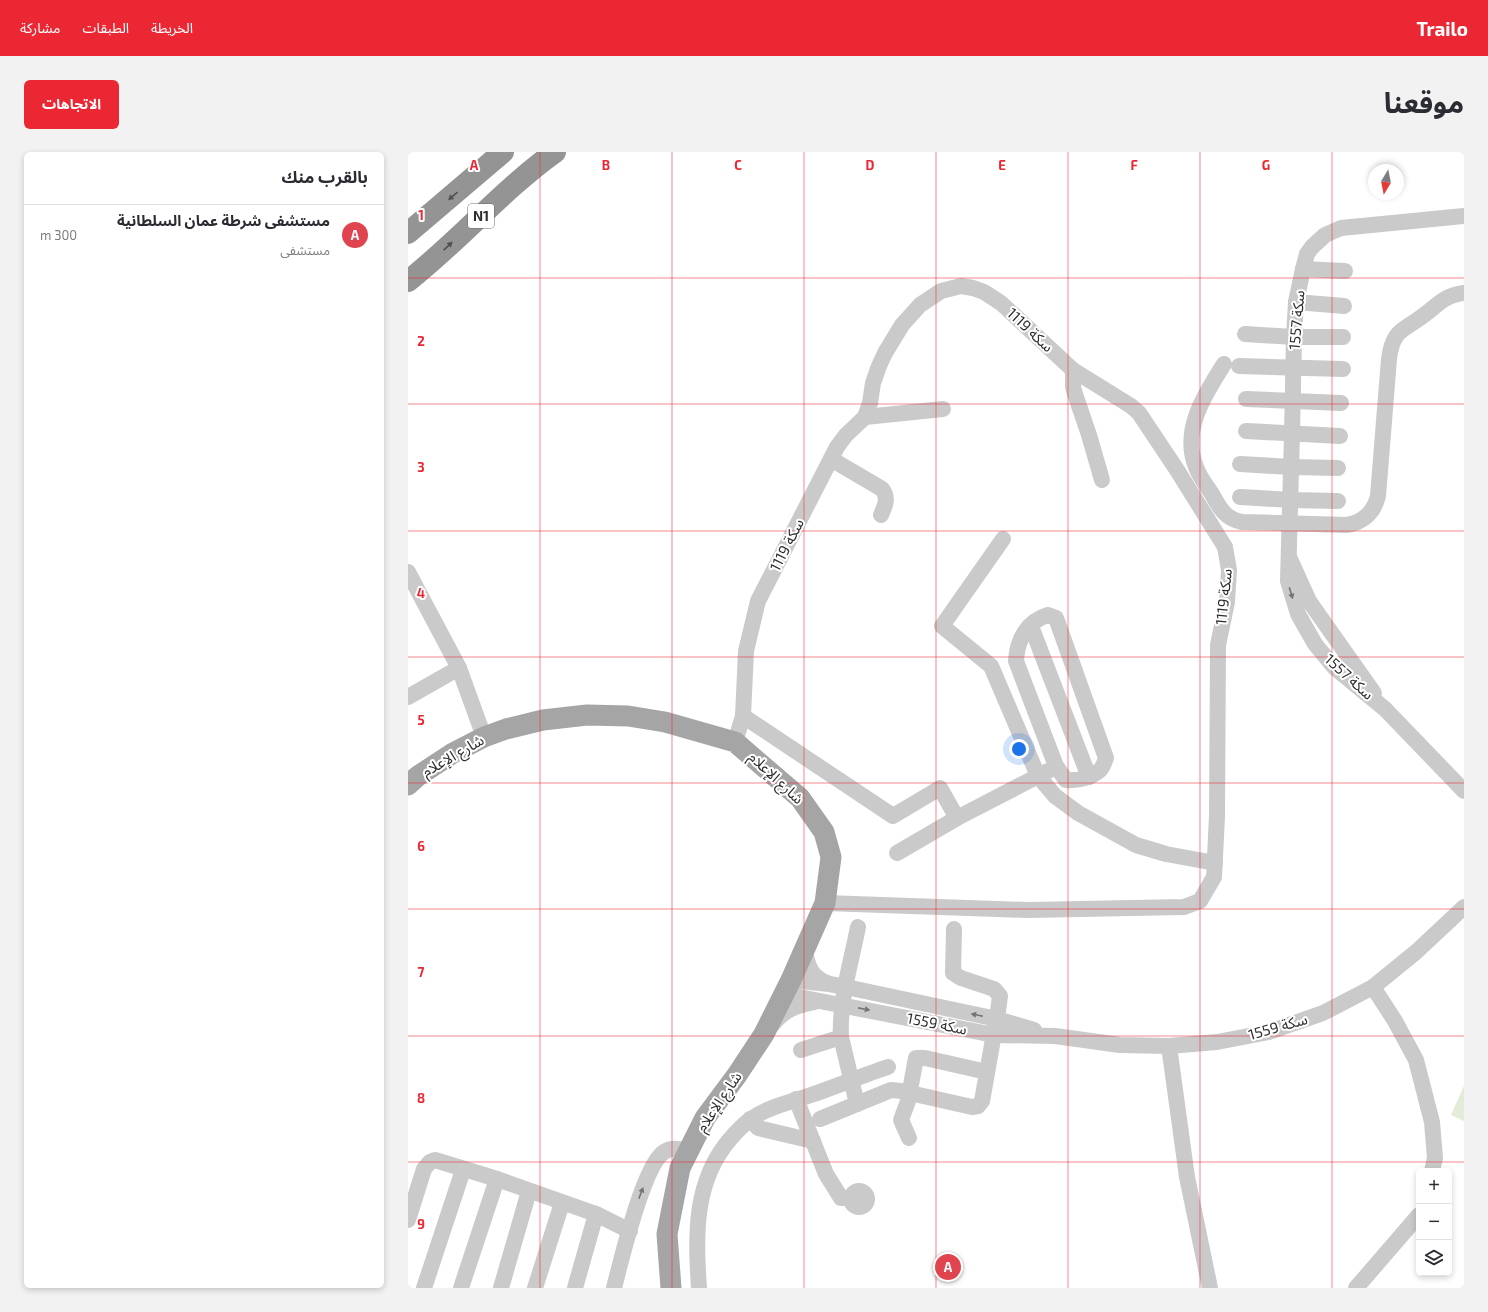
<!DOCTYPE html>
<html lang="ar">
<head>
<meta charset="utf-8">
<style>
  :root { --surface:#fff; --page:#f2f2f3; --text:#2b2b33; --muted:#7c7c81; --line:#e1e1e2; --accent:#ec2734 }
  body { margin:0; font-family:"Exo 2","Noto Sans Arabic",sans-serif; background:var(--page); color:var(--text); direction:rtl }
  .controls { position:absolute; right:12px; bottom:12px; display:grid; overflow:hidden; border-radius:6px; box-shadow:0 2px 6px #0003 }
  .controls button { width:36px; height:36px; display:grid; place-items:center; padding:0; border:0; border-bottom:1px solid var(--line); background:var(--surface); color:var(--text); font:20px sans-serif }
  .compass { position:absolute; left:960px; top:12px; width:36px; height:36px; border-radius:50%; background:var(--surface); box-shadow:0 2px 6px #0003; rotate:190deg }
  .you { position:absolute; left:611px; top:597px; width:14px; height:14px; margin:-10px; border:3px solid #fff; border-radius:50%; background:#1a73e8; box-shadow:0 0 0 6px #1a73e833 }
  .badge { display:grid; place-items:center; width:26px; height:26px; border-radius:50%; background:var(--accent); color:#fff; font-size:13px; font-weight:700 }
  .pin { position:absolute; translate:-50% -50%; border:2px solid #fff; box-shadow:0 1px 4px #0006 }
  .list { margin:0; padding:0; list-style:none }
  h2 { display:flex; justify-content:space-between; align-items:center; height:52px; margin:0; padding:0 16px; font-size:17px }
  h2 small { font-size:13px; font-weight:400; color:var(--muted) }
  .list li { display:grid; grid-template-columns:26px 1fr auto; gap:12px; align-items:center; box-sizing:border-box; height:60px; padding:0 16px; border-top:1px solid var(--line) }
  .list b { display:block; font-size:15px; white-space:nowrap }
  .list p { margin:0; font-size:13px; white-space:nowrap; color:var(--muted) }
  .list em { font-size:13px; font-style:normal; color:var(--muted) }
  .icon { flex:none; width:22px; height:22px; fill:none; stroke:currentColor; stroke-width:2; stroke-linecap:round; stroke-linejoin:round }
  .map { position:relative; flex:none; width:1056px; height:1136px; overflow:hidden; direction:ltr; border-radius:6px }
  header { display:flex; align-items:center; gap:24px; box-sizing:border-box; height:56px; padding:0 20px; background:var(--accent); color:#fff }
  header strong { font-size:19px }
  nav { display:flex; gap:22px; margin-inline-start:auto; font-size:14px }
  .intro { display:flex; align-items:center; justify-content:space-between; box-sizing:border-box; height:96px; padding:0 24px }
  h1 { margin:0; font-size:28px }
  .button { padding:10px 18px; border-radius:6px; background:var(--accent); color:#fff; font-size:14px; font-weight:700 }
  main { display:flex; gap:24px; padding:0 24px }
  aside { flex:1; background:var(--surface); border-radius:6px; box-shadow:0 2px 6px #0003 }
  .map>svg:first-child { display:block }
</style>
</head>
<body>
<header>
<strong>Trailo</strong>
<nav><a>الخريطة</a><a>الطبقات</a><a>مشاركة</a></nav>
</header>
<div class="intro"><h1>موقعنا</h1><a class="button">الاتجاهات</a></div>
<main>
<div class="map">
<svg width="1056" height="1136" viewBox="0 0 1056 1136">
  <rect width="100%" height="100%" fill="#fff"/>
  <path fill="#e3ebd9" d="M1056,934v35l-13,-6z"/>
  <g fill="none" stroke-linecap="round" stroke-linejoin="round">
    <g stroke="#cacaca" stroke-width="16">
      <path d="M1056,64l-123,12 -16,7 -13,12 -5,7 -4,15 -7,33 -2,35 -2,97 -4,147 10,33 17,30 19,23 51,42 79,82"/>
      <path d="M895,117l42,2"/>
      <path d="M888,150l48,4"/>
      <path d="M837,182l49,3h49"/>
      <path d="M816,212c-19,30 -43,66 -28,103 3,9 10,18 16,27 7,13 13,25 30,28l105,3c17,-3 27,-13 31,-29l11,-137c4,-31 15,-28 35,-44 15,-11 19,-19 40,-22"/>
      <path d="M831,214l104,3"/>
      <path d="M665,218v17l2,7 14,41 13,45"/>
      <path d="M838,247l95,4"/>
      <path d="M457,265l78,-8"/>
      <path d="M838,279l94,5"/>
      <path d="M423,307l51,30c7,9 3,17 -1,26"/>
      <path d="M832,312l51,3 47,1"/>
      <path d="M832,345l51,3 47,1"/>
      <path d="M595,387l-61,87 49,40 47,110 10,-5"/>
      <path d="M882,407l19,42 65,92"/>
      <path d="M0,420l51,96 25,69"/>
      <path d="M640,463l8,3 50,140c-1,3 -3,9 -6,12 -9,8 -23,11 -34,10l-10,-14 -40,-105c1,-21 11,-40 32,-46z"/>
      <path d="M623,474l58,151"/>
      <path d="M0,545l51,-29"/>
      <path d="M335,564l150,100 47,-28 17,30 81,-42 17,20 23,17 58,32 30,9 49,9"/>
      <path d="M327,590l8,-26 3,-65 12,-50 79,-154 9,-12 19,-18 5,-14 3,-20 6,-17 6,-13 17,-28 18,-20 21,-14 20,-5 12,2 11,4 17,11 72,67 58,36 8,7 38,57 48,77 4,23 -2,32 -9,43 -1,171 -3,61 -14,24 -16,6 -156,3 -203,-7"/>
      <path d="M489,701l60,-35"/>
      <path d="M396,796c4,18 6,28 23,35"/>
      <path d="M383,828l38,4 17,3 151,32 37,11"/>
      <path d="M965,835l22,34 21,39 16,62 3,36 -3,13"/>
      <path d="M376,842l210,41 61,1 65,9 49,1 48,-4 52,-10 54,-19 50,-26 43,-35 48,-45"/>
      <path d="M365,872c11,-14 24,-19 41,-22"/>
      <path d="M761,894l18,131 23,111"/>
      <path d="M393,898l40,-13"/>
      <path d="M388,947l30,75 15,24h10"/>
      <path d="M449,952l-16,-67c-2,-36 10,-74 17,-110"/>
      <path d="M342,967l8,9 55,13"/>
      <path d="M412,967l71,-29 10,1 71,16 6,-1 4,-5 16,-90 2,-15 -6,-7 -33,-11 -8,-5 1,-44"/>
      <path d="M501,986l-8,-18 7,-19 8,-43h9l62,14"/>
      <circle cx="451" cy="1047" r="8"/>
      <path d="M0,1068l16,-51 6,-7 5,-2 62,19 99,35 34,17"/>
      <path d="M16,1136l39,-118"/>
      <path d="M53,1136l36,-109"/>
      <path d="M93,1136l28,-97"/>
      <path d="M127,1136l27,-85"/>
      <path d="M167,1136l21,-74"/>
      <path d="M206,1136c7,-27 29,-122 50,-136 8,-5 15,-3 23,-1"/>
      <path d="M291,1136c-4,-53 -5,-108 32,-150 6,-7 13,-14 20,-19 17,-12 37,-16 57,-23 27,-9 53,-20 80,-29"/>
      <path d="M948,1136l63,-73"/>
    </g>
    <path stroke="#a5a5a5" stroke-width="21" d="M0,633l10,-9 35,-23 31,-16 22,-8 37,-9 44,-5 41,1 37,6 70,20 65,56 24,34 7,25 -6,46 -34,77 -27,54 -27,41 -32,43 -25,50 -13,66 4,54"/>
    <g stroke="#949494" stroke-width="22">
      <path d="M0,81l95,-81"/>
      <path d="M0,129c51,-40 94,-91 147,-129"/>
    </g>
  </g>
  <defs><path id="oneway-solid" d="M-6-.8H1V-3.2L6.5 0L1 3.2V.8H-6Z"/></defs>
  <g fill="#515151">
    <use href="#oneway-solid" transform="translate(45 44) rotate(140)"/>
    <use href="#oneway-solid" transform="translate(40 94) rotate(-43)"/>
  </g>
  <g fill="#747474">
    <use href="#oneway-solid" transform="translate(883 441) rotate(74)"/>
    <use href="#oneway-solid" transform="translate(456 857) rotate(11)"/>
    <use href="#oneway-solid" transform="translate(569 863) rotate(-168)"/>
    <use href="#oneway-solid" transform="translate(233 1041) rotate(-69)"/>
  </g>
  <path fill="none" stroke="#ec2734" stroke-width="1" stroke-opacity="0.55" d="M132,0v1136M264,0v1136M396,0v1136M528,0v1136M660,0v1136M792,0v1136M924,0v1136M0,126h1056M0,252h1056M0,379h1056M0,505h1056M0,631h1056M0,757h1056M0,884h1056M0,1010h1056"/>
  <g text-anchor="middle" stroke-width="4" stroke-linejoin="round" paint-order="stroke">
    <rect fill="#fff" stroke="#6c6c6c" stroke-width="1" x="60" y="52" width="26" height="24" rx="3"/>
    <g font-size="14" font-weight="bold" fill="#2d2d2d">
      <text x="73" y="69">N1</text>
    </g>
    <g font-size="15" fill="#2d2d2d" stroke="#fff">
      <text transform="translate(889 168) rotate(-85)" y="5">سكة 1557</text>
      <text transform="translate(622 178) rotate(43)" y="5">سكة 1119</text>
      <text transform="translate(379 393) rotate(-63)" y="5">سكة 1119</text>
      <text transform="translate(816 445) rotate(-84)" y="5">سكة 1119</text>
      <text transform="translate(941 525) rotate(42)" y="5">سكة 1557</text>
      <text transform="translate(45 604) rotate(-30)" y="5">شارع الإعلام</text>
      <text transform="translate(368 626) rotate(43)" y="5">شارع الإعلام</text>
      <text transform="translate(529 872) rotate(11)" y="5">سكة 1559</text>
      <text transform="translate(870 875) rotate(-16)" y="5">سكة 1559</text>
      <text transform="translate(311 950) rotate(-56)" y="5">شارع الإعلام</text>
    </g>
  </g>
  <g font-size="13" text-anchor="middle" font-weight="bold" fill="#ec2734" stroke="#fff" stroke-width="4" stroke-linejoin="round" paint-order="stroke">
    <text x="66" y="18">A</text>
    <text x="198" y="18">B</text>
    <text x="330" y="18">C</text>
    <text x="462" y="18">D</text>
    <text x="594" y="18">E</text>
    <text x="726" y="18">F</text>
    <text x="858" y="18">G</text>
    <text x="13" y="68">1</text>
    <text x="13" y="194">2</text>
    <text x="13" y="320">3</text>
    <text x="13" y="446">4</text>
    <text x="13" y="573">5</text>
    <text x="13" y="699">6</text>
    <text x="13" y="825">7</text>
    <text x="13" y="951">8</text>
    <text x="13" y="1077">9</text>
  </g>
</svg>
<div class="controls">
<button>+</button>
<button>−</button>
<button><svg class="icon" aria-label="layers" viewBox="0 0 24 24"><path d="M12 4l9 5-9 5-9-5zM3 14l9 5 9-5"/></svg></button>
</div>
<svg class="compass" viewBox="-18 -18 36 36"><path d="M0-13l5 13h-10z" fill="#e53935"/><path d="M0 13l5-13h-10z" fill="#7c7c81"/></svg>
<div class="you"></div>
<div class="pin badge" style="left:540px;top:1115px;background:#e0444e">A</div>
</div>
<aside>
<h2>بالقرب منك<small></small></h2>
<ul class="list">
<li><span class="badge" style="background:#e0444e">A</span><div><b>مستشفى شرطة عمان السلطانية</b><p>مستشفى</p></div><em>300 m</em></li>
</ul>
</aside>
</main>
</body>
</html>
